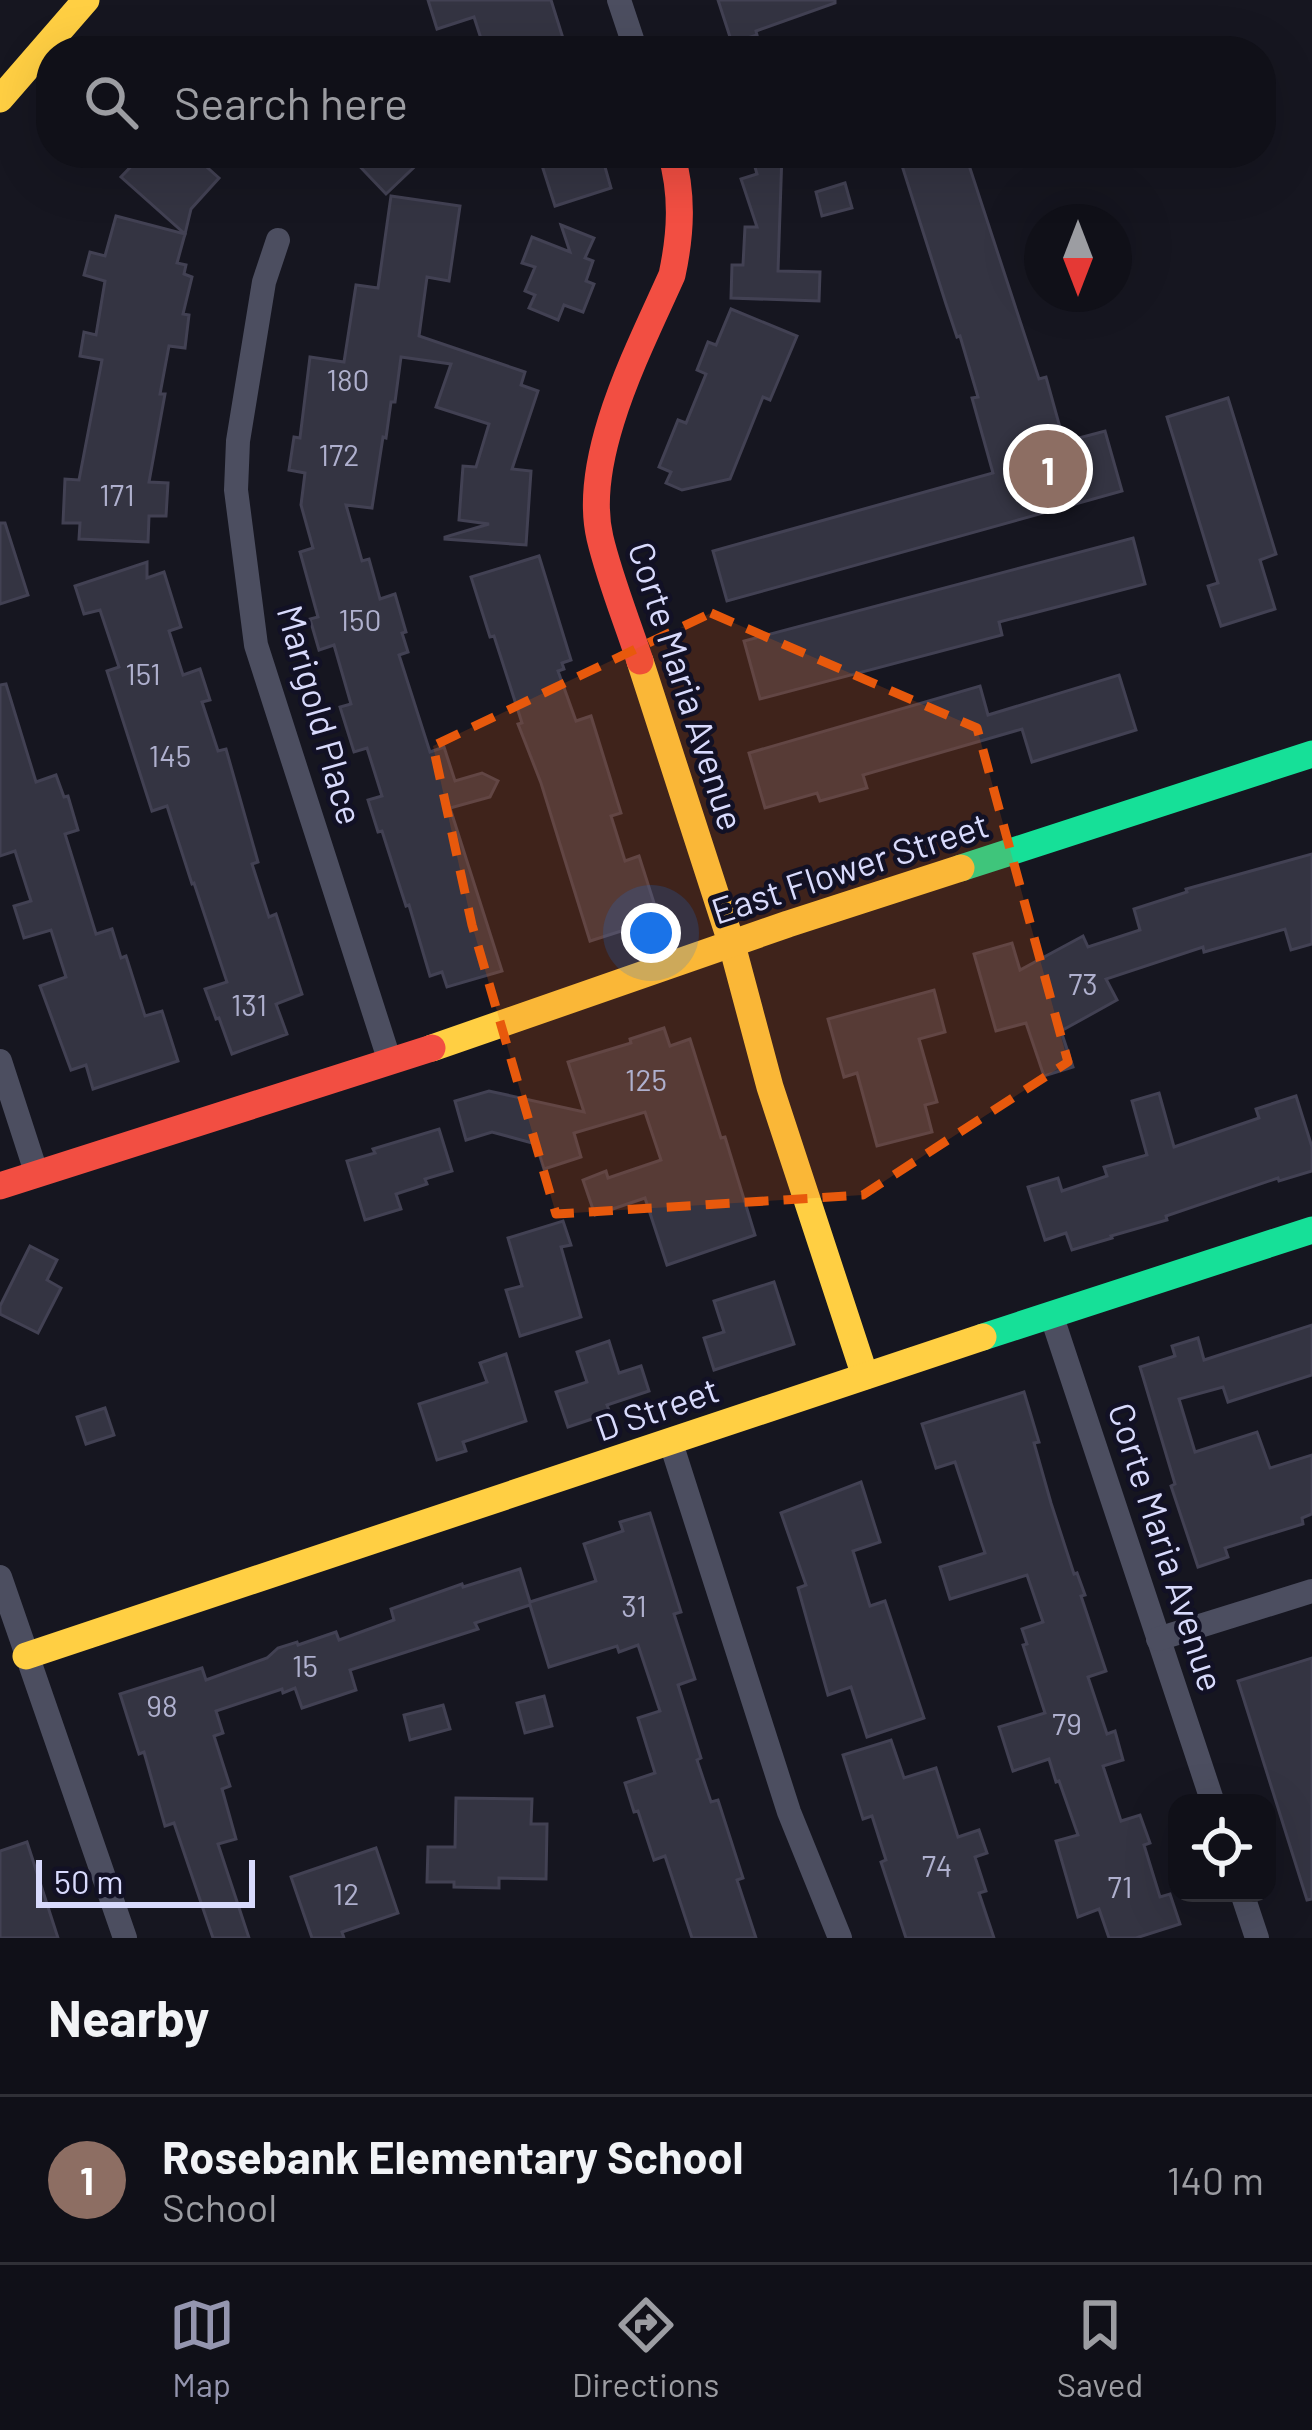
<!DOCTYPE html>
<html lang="en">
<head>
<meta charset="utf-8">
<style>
  :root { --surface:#101018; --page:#191921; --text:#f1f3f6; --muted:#9c9da2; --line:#303037; --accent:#9495af }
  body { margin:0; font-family:Barlow,sans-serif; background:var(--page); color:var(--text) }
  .controls { position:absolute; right:36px; bottom:36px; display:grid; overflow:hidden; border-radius:24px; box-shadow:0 12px 48px #0002 }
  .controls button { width:108px; height:108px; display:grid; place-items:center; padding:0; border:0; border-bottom:3px solid var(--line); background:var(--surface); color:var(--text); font:60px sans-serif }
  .compass { position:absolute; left:1024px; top:204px; width:108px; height:108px; border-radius:50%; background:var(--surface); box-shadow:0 12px 48px #0002; rotate:180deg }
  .scale { position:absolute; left:36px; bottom:30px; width:219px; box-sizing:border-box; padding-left:12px; border:6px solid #d8dafc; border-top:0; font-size:33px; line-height:42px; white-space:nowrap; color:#d8dafc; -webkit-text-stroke:9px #121125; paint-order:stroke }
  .you { position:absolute; left:651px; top:933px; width:42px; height:42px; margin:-30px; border:9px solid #fff; border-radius:50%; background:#1a73e8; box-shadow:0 0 0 18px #1a73e833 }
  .badge { display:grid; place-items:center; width:78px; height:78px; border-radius:50%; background:var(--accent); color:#fff; font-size:39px; font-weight:700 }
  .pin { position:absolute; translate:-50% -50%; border:6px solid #fff; box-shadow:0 3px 12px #0006 }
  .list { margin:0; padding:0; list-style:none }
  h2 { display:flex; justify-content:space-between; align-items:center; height:156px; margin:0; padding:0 48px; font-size:51px }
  h2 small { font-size:39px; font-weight:400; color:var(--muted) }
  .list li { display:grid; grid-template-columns:78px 1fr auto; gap:36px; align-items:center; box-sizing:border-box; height:168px; padding:0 48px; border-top:3px solid var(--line) }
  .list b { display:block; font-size:45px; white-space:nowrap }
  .list p { margin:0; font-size:39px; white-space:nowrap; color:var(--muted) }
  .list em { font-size:39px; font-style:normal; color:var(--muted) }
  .icon { flex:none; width:66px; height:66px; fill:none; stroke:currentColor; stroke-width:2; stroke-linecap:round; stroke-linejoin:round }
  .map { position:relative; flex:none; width:1312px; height:1938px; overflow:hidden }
  .search { position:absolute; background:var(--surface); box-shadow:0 12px 48px #0002; left:36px; right:36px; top:36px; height:132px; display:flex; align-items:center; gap:30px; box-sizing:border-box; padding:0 42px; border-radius:48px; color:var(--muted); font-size:45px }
  .sheet { height:324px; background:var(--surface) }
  nav { display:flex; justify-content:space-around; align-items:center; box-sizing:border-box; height:168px; border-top:3px solid var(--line); background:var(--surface); font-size:33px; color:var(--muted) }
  nav a { display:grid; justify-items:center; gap:6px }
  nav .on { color:var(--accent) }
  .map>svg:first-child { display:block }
</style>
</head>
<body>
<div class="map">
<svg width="1312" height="1938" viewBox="0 0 1312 1938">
  <rect width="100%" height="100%" fill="#161620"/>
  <g fill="#343442" stroke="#424153" stroke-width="3">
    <path d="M428,0h123l16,51h-82l-11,-34 -37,12z"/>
    <path d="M718,0h117v3l-79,28 1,4 -25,8z"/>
    <path d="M144,153h47l28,25 -28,31 -6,25 -64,-57z"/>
    <path d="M347,153h82l-43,41z"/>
    <path d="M538,153h57l3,9 5,-2 8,28 -56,18z"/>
    <path d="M751,153h31l-4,118 42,1 -1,29 -88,-3 1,-33h11l2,-38h12l-16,-48 16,-5z"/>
    <path d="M898,153h67l74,226 7,-2 18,65 41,-11 17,60 -395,110 -14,-50 280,-78 -21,-75 6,-1 -18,-61 -3,1 -11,-33z"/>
    <path d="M845,183l7,25 -30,8 -6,-24z"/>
    <path d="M391,196l69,10 -11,75 -22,-4 -8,59 106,36 -4,13 17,6 -26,78 19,2 -5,74 -81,-6v-2l44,-13 -30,-4 4,-54 13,1 13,-43 -53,-17 15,-43 -50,-7 -6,45h-4l-5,36 -3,-1 -11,71 -26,-3 16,56 7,-2 11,40 15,-5 11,38 -4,1 6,19 -9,3 31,97 14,-5 11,34 27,-8 16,8 -8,16 -40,11 52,163 -55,16 -5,-15 -12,4 -21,-71 -3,1 -24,-75 -4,1 -10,-32 14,-4 -15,-48 -13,4 -14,-45 11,-3 -17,-59 -15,5 -9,-31 8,-2 -18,-65 13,-4 -12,-43 4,-32 -16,-3 5,-33 6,1 10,-81 34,5 12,-77 22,3z"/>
    <path d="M116,216l69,18 -8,29 9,2 -2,9 8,3 -9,37 6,1 -4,33 -16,-2 -9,48h5l-16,88 19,1 -2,33h-17l-1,26 -69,-3 1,-16h-17l2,-44 14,1 23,-120 -22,-4 4,-24 12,3 9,-54 -21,-6 6,-23 15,4z"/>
    <path d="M561,225l33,13 -9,20 8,3 -7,20 8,3 -11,28 -19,-7 -6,15 -29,-12 6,-13 -10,-4 10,-24 -13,-4 10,-26 38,15z"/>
    <path d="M731,309l66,27 -27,64 -7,-3 -33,82 -48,11 -16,-7 5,-11 -12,-5 19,-47 8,3 20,-49 -9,-4 11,-28 8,3z"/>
    <path d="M1228,398l48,156 -16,6 15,49 -54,17 -13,-40 10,-3 -51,-166z"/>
    <path d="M0,523h5l23,72 -28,9z"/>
    <path d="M1133,538l12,46 -146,38 3,13 -242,64 -16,-58z"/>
    <path d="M539,556l32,104 -9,3 2,6 -6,2 18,50 15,-5 30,97 -10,3 14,45 14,-5 15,47 -19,6 5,16 -50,16 -49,-158 -23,-59 4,-1 -28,-87 -4,1 -19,-60z"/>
    <path d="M147,562v16l17,-6 17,55 -12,4 14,44 17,-6 10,31 -8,2 16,49 8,-2 32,113 -6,2 17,53 7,-3 26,80 -26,10 11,30 -55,20 -13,-36 -3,1 -11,-30 22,-7 -33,-99 -2,1 -25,-78 -15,5 -45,-140 12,-4 -19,-57 -16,4 -9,-28z"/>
    <path d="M1119,675l17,55 -104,32 -10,-33 -159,46 4,13 -47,13 -3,-8 -52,15 -16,-55 231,-67 8,29z"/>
    <path d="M6,684l30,98 20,-7 8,22 4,-1 10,34 -13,4 31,100 16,-5 9,29 5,-2 19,60 17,-5 16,50 -85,28 -7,-24 -15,5 -31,-84 26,-9 -15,-47 -27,8 -10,-32 17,-5 -16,-50 -15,5v-171z"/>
    <path d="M1312,854v90l-21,6 -6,-21 -81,23 -1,-5 -97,32 11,21 -56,31 12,36 -29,9 -18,-53 -30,8 -22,-77 38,-11 8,27 63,-34 5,11 52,-17 -6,-21 53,-17 -1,-3z"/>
    <path d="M934,990l11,42 -26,7 18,63 -12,3 7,27 -55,14 -20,-73 -13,4 -16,-58z"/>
    <path d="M664,1028l6,18 20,-7 31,99 4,-1 30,98 -88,30 -22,-67 -50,17 -12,-35 23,-9 2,7 53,-18 -16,-48 -71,21 7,24 -37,12 -8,-25 -44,-12 -26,8 -11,-39 34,-10 95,21 -16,-50 63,-19 -1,-4z"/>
    <path d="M1159,1093l15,54 85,-29 -3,-9 40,-13 16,51v24l-33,10 -1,-3 -112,38 1,4 -56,16 1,2 -40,12 -6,-17 -21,7 -17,-53 30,-9 4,13 45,-15 -3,-9 43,-12 -15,-54z"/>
    <path d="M439,1129l13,42 -27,8 2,5 -31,10 5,15 -36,11 -18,-59 28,-8 -2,-4z"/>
    <path d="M563,1221l8,24 -10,2 20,70 -61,19 -14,-46 16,-4 -14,-48z"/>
    <path d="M30,1246l27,14 -10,20 14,8 -23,45 -38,-19v-8z"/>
    <path d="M774,1282l20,62 -80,26 -10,-32 20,-6 -10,-31z"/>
    <path d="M1312,1325v50l-84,27 -5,-15 -44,12 16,53 62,-20 13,36 42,-13v59l-10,4 1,6 -78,24 3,9 -30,10 -27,-81 4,-2 -35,-117 35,-11 -3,-10 26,-8 6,22z"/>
    <path d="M609,1341l10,32 22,-7 8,25 -42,14 3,8 -42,14 -12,-35 31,-10 -10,-30z"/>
    <path d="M506,1354l20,67 -63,21 3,9 -29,9 -18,-56 68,-22 -7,-19z"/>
    <path d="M1024,1392l15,50 -5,1 17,60 23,71 3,-1 8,22 -4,1 25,75 -18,6 19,57 8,-3 8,29 -20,6 18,55 19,-6 10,28 -6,2 16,52 10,-3 10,30 -44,14h-27l-10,-29 -21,8 -22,-76 22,-6 -19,-54 -3,1 -7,-23 -36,12 -14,-44 46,-14 -22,-68 4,-1 -5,-15 21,-7 -16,-47 -77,24 -10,-32 45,-14 -30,-91 -19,6 -14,-44z"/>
    <path d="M105,1408l9,27 -28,9 -9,-27z"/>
    <path d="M861,1482l19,60 -27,9 17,55 15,-5 39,117 -57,19 -16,-50 -23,8 -30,-107 8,-3 -25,-72z"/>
    <path d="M650,1513l31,99 -7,2 21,65 -17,6 23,73 -4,2 14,42 7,-2 25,78 -6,2 19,58h-64l-27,-82 -11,4 -16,-49 -4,1 -9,-29 30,-10 -17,-55 22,-7 -22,-66 -19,7 -2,-6 -68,21 -19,-62 -55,18 3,6 -128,41 6,20 -54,18 -7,-20 -12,5 -1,-4 -66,22 7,22 -9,3 16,50 -8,3 14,50 -18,5 31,94h-36l-39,-115 -9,3 -21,-74 -5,2 -19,-60 82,-26 4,12 61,-22 11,-10 19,-6 1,3 38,-13 3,8 55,-20 -3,-11 71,-25 1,3 57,-18 10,33 66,-21 -12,-37 39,-13 -3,-9z"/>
    <path d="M1312,1658v241l-5,1 -69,-219z"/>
    <path d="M544,1696l8,30 -27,7 -8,-30z"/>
    <path d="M443,1705l7,24 -40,11 -6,-25z"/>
    <path d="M891,1740l13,38 32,-10 22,69 21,-7 8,23 -12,4 11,34 -7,2 15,45h-88l-25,-76 5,-2 -14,-44 -9,3 -20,-64z"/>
    <path d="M456,1798l76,1 -1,25h16l-1,55 -47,-1v10l-45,-1v-5h-27l1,-35h27z"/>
    <path d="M27,1842l31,96h-58v-87z"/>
    <path d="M376,1848l22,65 -56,19 2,6h-32l-21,-61z"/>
  </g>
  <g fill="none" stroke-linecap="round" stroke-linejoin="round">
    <g stroke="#4c4e60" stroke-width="24">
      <path d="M619,0l17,51"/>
      <path d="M278,240l-14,42 -26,159 -2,49 20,155 134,417"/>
      <path d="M0,1061l37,114"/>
      <path d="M1051,1314l162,489"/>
      <path d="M671,1443l118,369 51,126"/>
      <path d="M0,1577l125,361"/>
      <path d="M1158,1639l154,-48"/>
      <path d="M1242,1893l15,45"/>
    </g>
    <g stroke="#16e098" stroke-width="27">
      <path d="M961,868l351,-114"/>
      <path d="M983,1337l329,-107"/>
    </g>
    <g stroke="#ffcf43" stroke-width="27">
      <path d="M0,99l86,-99"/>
      <path d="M640,661l92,284 38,142 95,289"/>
      <path d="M432,1048l356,-124 173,-56"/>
      <path d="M26,1656l957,-319"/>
    </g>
    <g stroke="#f24e42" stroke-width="27">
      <path d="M640,661c-13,-40 -30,-81 -40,-123 -19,-80 40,-191 72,-263 9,-42 11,-81 -1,-122"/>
      <path d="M0,1186l432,-138"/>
    </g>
  </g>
  <path fill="#e8590c" fill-opacity="0.2" stroke="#e8590c" stroke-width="9" stroke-dasharray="24 15" stroke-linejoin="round" d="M711,613l266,115 91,334 -205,133 -307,19 -84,-289 -39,-179z"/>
  <g text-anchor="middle" stroke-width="9" stroke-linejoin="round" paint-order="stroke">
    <g font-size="30" fill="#afb0ce">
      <text x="348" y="391">180</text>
      <text x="339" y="466">172</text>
      <text x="117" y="506">171</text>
      <text x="360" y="631">150</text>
      <text x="143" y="685">151</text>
      <text x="170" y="767">145</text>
      <text x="1083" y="995">73</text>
      <text x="249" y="1016">131</text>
      <text x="646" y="1091">125</text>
      <text x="634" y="1617">31</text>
      <text x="305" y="1677">15</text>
      <text x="162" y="1717">98</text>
      <text x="1067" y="1735">79</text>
      <text x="937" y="1877">74</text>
      <text x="1120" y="1898">71</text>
      <text x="346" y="1905">12</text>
    </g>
    <g font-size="36" fill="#d8dafc" stroke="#121125">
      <text transform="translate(686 686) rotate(72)" y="13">Corte Maria Avenue</text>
      <text transform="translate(320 715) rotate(74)" y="13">Marigold Place</text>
      <text transform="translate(850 868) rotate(-18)" y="13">East Flower Street</text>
      <text transform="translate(657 1409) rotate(-19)" y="13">D Street</text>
      <text transform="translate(1166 1547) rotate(72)" y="13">Corte Maria Avenue</text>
    </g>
  </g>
</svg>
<div class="controls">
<button><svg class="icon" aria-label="locate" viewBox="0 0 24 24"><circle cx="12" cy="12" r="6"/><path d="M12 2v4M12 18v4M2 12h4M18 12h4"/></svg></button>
</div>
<svg class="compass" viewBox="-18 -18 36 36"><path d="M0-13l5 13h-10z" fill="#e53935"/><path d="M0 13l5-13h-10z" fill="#9c9da2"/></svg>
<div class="scale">50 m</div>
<div class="you"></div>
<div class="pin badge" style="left:1048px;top:469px;background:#8d6e63">1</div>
<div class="search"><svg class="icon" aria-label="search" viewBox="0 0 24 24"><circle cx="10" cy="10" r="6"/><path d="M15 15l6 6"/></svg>Search here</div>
</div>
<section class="sheet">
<h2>Nearby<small></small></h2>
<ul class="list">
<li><span class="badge" style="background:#8d6e63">1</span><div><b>Rosebank Elementary School</b><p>School</p></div><em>140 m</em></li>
</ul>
</section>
<nav>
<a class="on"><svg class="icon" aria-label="map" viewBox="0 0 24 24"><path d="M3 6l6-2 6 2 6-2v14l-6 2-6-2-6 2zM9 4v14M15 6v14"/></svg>Map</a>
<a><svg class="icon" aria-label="directions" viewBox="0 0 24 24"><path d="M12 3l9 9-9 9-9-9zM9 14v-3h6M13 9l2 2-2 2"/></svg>Directions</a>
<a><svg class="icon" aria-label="saved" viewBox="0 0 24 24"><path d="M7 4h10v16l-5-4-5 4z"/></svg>Saved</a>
</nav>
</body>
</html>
